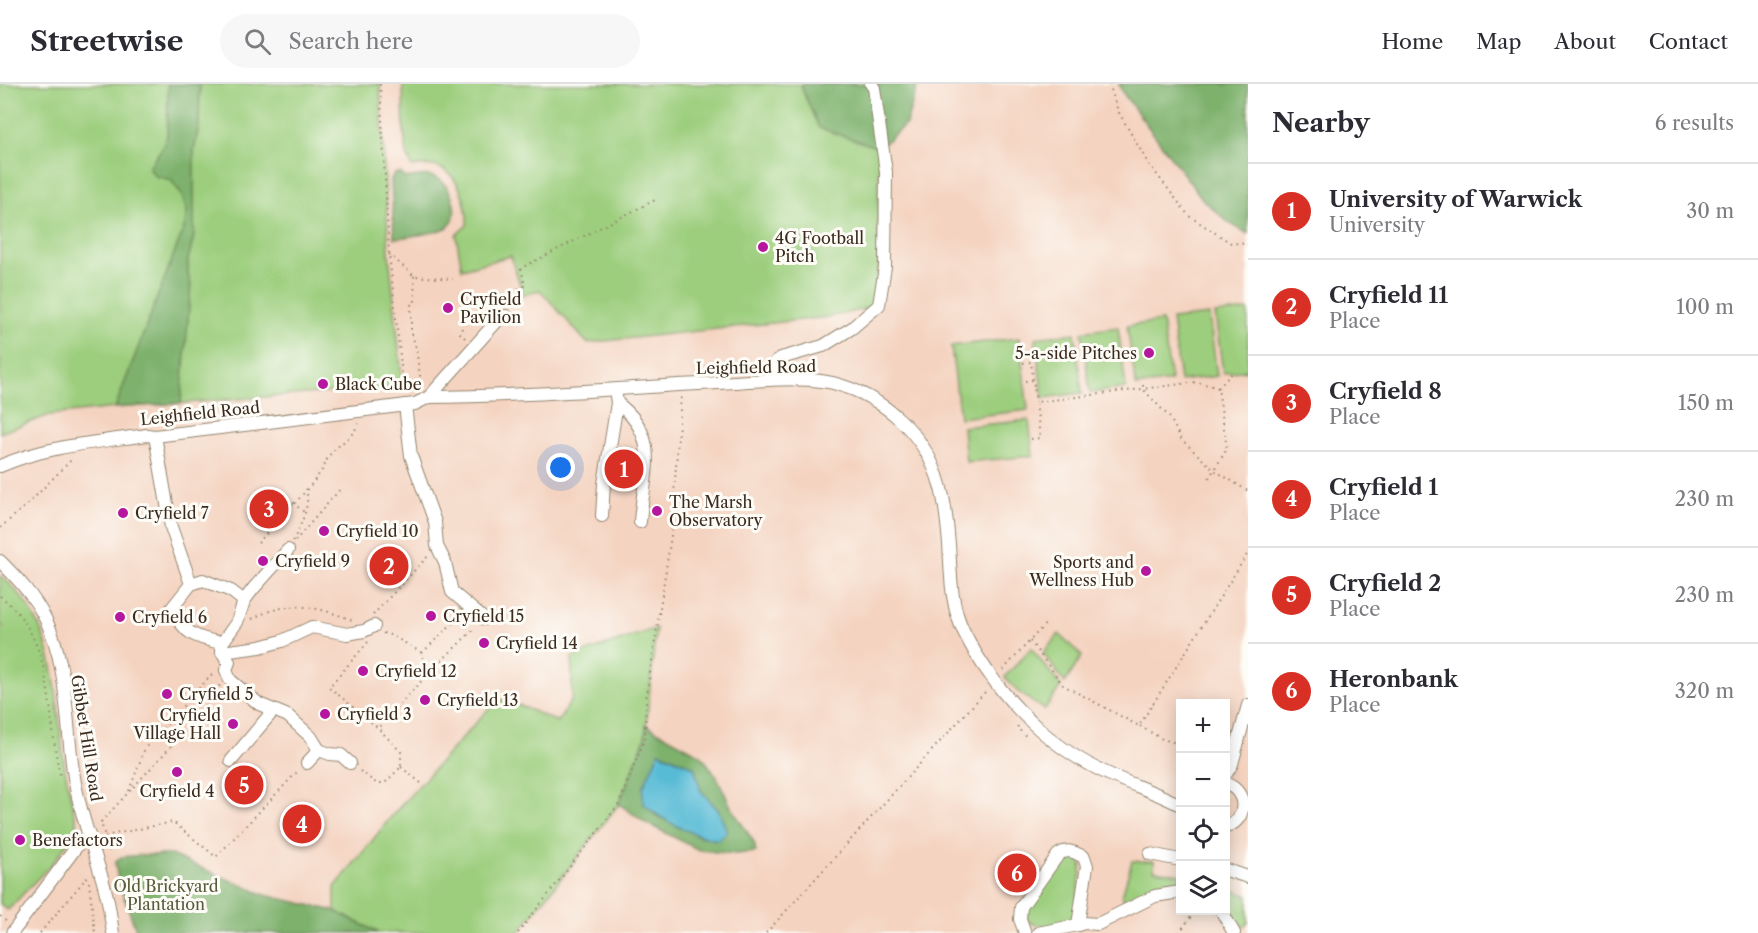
<!DOCTYPE html>
<html lang="en">
<head>
<meta charset="utf-8">
<style>
  :root { --surface:#fff; --page:#f7f7f7; --text:#2b2b33; --muted:#7c7c81; --line:#e1e1e2; --accent:#d93025 }
  body { margin:0; font-family:"Libre Caslon Text",serif; background:var(--page); color:var(--text) }
  .controls { position:absolute; right:18px; bottom:18px; display:grid; overflow:hidden; border-radius:0px; box-shadow:0 3px 15px #0003 }
  .controls button { width:54px; height:54px; display:grid; place-items:center; padding:0; border:0; border-bottom:2px solid var(--line); background:var(--surface); color:var(--text); font:30px sans-serif }
  .you { position:absolute; left:561px; top:384px; width:21px; height:21px; margin:-15px; border:4px solid #fff; border-radius:50%; background:#1a73e8; box-shadow:0 0 0 9px #1a73e833 }
  .badge { display:grid; place-items:center; width:39px; height:39px; border-radius:50%; background:var(--accent); color:#fff; font-size:20px; font-weight:700 }
  .pin { position:absolute; translate:-50% -50%; border:3px solid #fff; box-shadow:0 2px 6px #0006 }
  .list { margin:0; padding:0; list-style:none }
  h2 { display:flex; justify-content:space-between; align-items:center; height:78px; margin:0; padding:0 24px; font-size:26px }
  h2 small { font-size:20px; font-weight:400; color:var(--muted) }
  .list li { display:grid; grid-template-columns:39px 1fr auto; gap:18px; align-items:center; box-sizing:border-box; height:96px; padding:0 24px; border-top:2px solid var(--line) }
  .list b { display:block; font-size:22px; white-space:nowrap }
  .list p { margin:0; font-size:20px; white-space:nowrap; color:var(--muted) }
  .list em { font-size:20px; font-style:normal; color:var(--muted) }
  .icon { flex:none; width:33px; height:33px; fill:none; stroke:currentColor; stroke-width:2; stroke-linecap:round; stroke-linejoin:round }
  .map { position:relative; flex:none; width:1248px; height:849px; overflow:hidden }
  header { display:flex; align-items:center; gap:36px; box-sizing:border-box; height:84px; padding:0 30px; background:var(--surface); border-bottom:2px solid var(--line) }
  header strong { font-size:28px }
  nav { display:flex; gap:33px; margin-inline-start:auto; font-size:21px }
  .search { width:420px; height:54px; background:var(--page); display:flex; align-items:center; gap:15px; box-sizing:border-box; padding:0 21px; border-radius:33px; color:var(--muted); font-size:22px }
  main { display:flex }
  aside { flex:1; background:var(--surface) }
  .map>svg:first-child { display:block }
</style>
</head>
<body>
<header>
<strong>Streetwise</strong>
<div class="search"><svg class="icon" aria-label="search" viewBox="0 0 24 24"><circle cx="10" cy="10" r="6"/><path d="M15 15l6 6"/></svg>Search here</div>
<nav><a>Home</a><a>Map</a><a>About</a><a>Contact</a></nav>
</header>
<main>
<div class="map">
<svg width="1248" height="849" viewBox="0 0 1248 849">
  <rect width="100%" height="100%" fill="#fdfcf7"/>
  <filter id="ink" filterUnits="userSpaceOnUse"><feTurbulence type="fractalNoise" baseFrequency=".0167" numOctaves="2"/><feDisplacementMap in="SourceGraphic" scale="12" xChannelSelector="R" yChannelSelector="G"/><feConvolveMatrix kernelMatrix="1 2 1 2 8 2 1 2 1" color-interpolation-filters="sRGB"/></filter>
  <filter id="wash" filterUnits="userSpaceOnUse"><feTurbulence type="fractalNoise" baseFrequency=".008" numOctaves="4" result="noise"/><feDisplacementMap in="SourceGraphic" scale="24" xChannelSelector="R" yChannelSelector="G"/><feGaussianBlur stdDeviation="1.35" result="paint"/><feColorMatrix in="noise" values="0 0 0 0 0 0 0 0 0 0 0 0 0 0 0 0 0 1.4 0 .05"/><feComposite in="paint" operator="in"/></filter>
  <g filter="url(#wash)">
    <rect width="100%" height="100%" fill="#ede0c0"/>
    <path fill="#f4d3c0" fill-rule="evenodd" d="M0,0h1119l3,8 107,131 19,11v699h-1248zM1180,620h46v206h-46z"/>
    <g fill="#9cce7d" stroke="#6c7c4e" stroke-width="1.5">
      <path d="M0,0h380l9,170 14,133 -288,21 -65,7 -50,18z"/>
      <path d="M403,0h399v5l77,59 -1,154 -9,6 -41,9 -241,26 -47,-53 -17,5 -12,-39 -49,13 -6,-34 11,-10c1,-19 -7,-49 -27,-57 -9,-4 -19,-2 -28,-1 -11,-20 -8,-60 -9,-83z"/>
      <path d="M1248,226v60l-25,3 -8,-59z"/>
      <path d="M1209,231l8,61 -37,5 -8,-62z"/>
      <path d="M1162,237l9,60 -35,5 -9,-60z"/>
      <path d="M1118,243l8,61 -36,5 -8,-61z"/>
      <path d="M1075,249l7,60 -39,5 -8,-60z"/>
      <path d="M1019,254l9,72 -68,8 -9,-72z"/>
      <path d="M1029,336l4,36 -67,6 -3,-35z"/>
      <path d="M0,491c64,54 53,126 66,199 3,18 8,36 12,54l-22,31 -48,51 -8,-6v-274l3,-3 -3,-4z"/>
      <path d="M656,544l-11,110 -26,66 -101,129h-139l-44,-22v-24l60,-75 99,-109 11,-4 53,23 14,-23v-42z"/>
      <path d="M1059,550l23,22 -17,27 -22,-30z"/>
      <path d="M1031,564l30,38 -17,24 -27,-19 -12,-14z"/>
      <path d="M1073,771l9,9 -7,53 -4,5c-14,2 -45,11 -46,-10l37,-55z"/>
      <path d="M1132,777h22v9l26,4v11l-28,6 -27,12 -3,-7z"/>
      <path d="M1226,803l22,9v27l-4,4c-16,-5 -18,-26 -18,-40z"/>
    </g>
    <g fill="#7db16c" stroke="#5c6e45" stroke-width="1.5" fill-rule="evenodd">
      <path d="M168,0h32l-1,42 -5,25v85l-6,24v15l3,9 -10,119 -66,5 70,-183 2,-15 -6,-16 -10,-14 -16,-4 -6,-9 13,-19 5,-12z"/>
      <path d="M802,0h116l-12,40 -27,24 -60,-20 -17,-39z"/>
      <path d="M1119,0h129v150l-19,-11 -26,-23 -81,-108z"/>
      <path d="M400,89l6,5c11,-2 21,-5 32,1 13,6 24,37 10,48 -6,5 -44,11 -54,11l-3,-59 3,-5z"/>
      <path d="M646,641l55,30 16,22 15,32 22,33 2,10 -21,2 -36,-4 -53,-27 -27,-19 26,-66zM660,668l34,15 7,24 18,20 -18,26 -47,-23 -11,-26z"/>
      <path d="M143,771h28l94,40 70,16 44,22h-242l-19,-53 -3,-17 6,-6z"/>
    </g>
    <path fill="#58bbd6" stroke="#4a727a" stroke-width="1.5" d="M659,668l35,15 7,24 18,20 8,21 -9,8c-26,-5 -55,-18 -75,-37v-15z"/>
  </g>
  <g filter="url(#ink)">
    <g fill="none" stroke-linecap="round" stroke-linejoin="round">
      <g stroke="#94856f" stroke-width="14">
        <g id="minor">
          <path d="M778,295l-2,-17 5,-4 42,-12 29,-18 27,-23 6,-38 1,-95 -12,-84 -3,-4"/>
          <path d="M429,313l69,-77 8,-4"/>
          <path d="M617,319c46,34 26,72 23,119"/>
          <path d="M405,321l6,51 24,66 2,24 8,16 7,30 32,27"/>
          <path d="M155,352l16,91 20,57"/>
          <path d="M0,382c45,-20 98,-24 147,-31l8,1 260,-32 14,-7c83,-1 166,-6 249,-12 24,-1 47,-2 70,-4 28,-1 58,-4 85,2 50,13 93,51 107,102 6,19 7,39 9,59 2,29 1,61 15,88 28,56 77,109 134,137 27,14 56,22 82,36"/>
          <path d="M602,432l2,-32 13,-81 -1,-7"/>
          <path d="M288,466l-35,39 -9,12 -7,21 -15,21v9l38,-5 22,-6 30,-14 35,7 17,-3 10,-5"/>
          <path d="M0,477c17,17 34,35 45,57 25,50 20,111 30,165 7,39 23,76 32,114 3,12 4,24 6,36"/>
          <path d="M222,559c-27,-5 -38,-9 -50,-35l19,-24 12,-4 28,11 13,10"/>
          <path d="M222,568l7,10 -3,8 4,10 29,24 29,12 23,21 8,13 11,4 11,1 9,8"/>
          <path d="M231,677l42,-50"/>
          <path d="M307,679l12,-13"/>
          <path d="M1226,690l6,-10 16,-59"/>
          <path d="M1226,700c22,7 22,36 0,43"/>
          <path d="M1150,770l30,6"/>
          <path d="M1226,786l22,7"/>
          <path d="M1221,826l13,23"/>
          <path d="M12,849l68,-91 9,-7"/>
          <path d="M1025,849l-5,-14 1,-12 37,-52c9,-7 16,-3 26,2l3,9 -9,59 6,-2 14,1 57,-28 25,-4"/>
          <path d="M1038,849l40,-8"/>
        </g>
      </g>
      <g stroke="#94856f" stroke-width="2" stroke-dasharray="1.5 4.5" stroke-linecap="butt">
        <path d="M380,0l9,169 15,140"/>
        <path d="M1109,0l9,27 30,52 41,53 42,27 17,1"/>
        <path d="M389,170l25,22 39,3"/>
        <path d="M414,192l1,26 -4,3v26l5,17 5,35"/>
        <path d="M465,254l-6,-6 28,-32 38,-14 -4,-18 134,-68"/>
        <path d="M1023,279l8,-1 5,40"/>
        <path d="M1025,297l8,-1"/>
        <path d="M1143,301v4l27,29 11,21 33,31 34,21"/>
        <path d="M1031,355l9,-1 -4,-36 162,-20 20,6"/>
        <path d="M1209,394l18,-29 -9,-61 15,-16"/>
        <path d="M293,419l11,9"/>
        <path d="M0,444l29,-25 43,-44"/>
        <path d="M293,457c7,-15 18,-35 13,-52"/>
        <path d="M295,457l47,-54"/>
        <path d="M258,459c20,-23 44,-45 62,-70 4,-5 5,-11 9,-17 9,-13 24,-17 30,-34"/>
        <path d="M0,512c56,43 46,117 60,179"/>
        <path d="M135,531l30,8"/>
        <path d="M373,531l56,-60"/>
        <path d="M252,535c37,-20 63,-13 100,1"/>
        <path d="M383,549l10,3 29,17 5,22"/>
        <path d="M1030,557l33,44 76,41 109,-173"/>
        <path d="M368,558l-39,45 49,41"/>
        <path d="M422,569l39,-38"/>
        <path d="M1003,586l44,-48"/>
        <path d="M1018,642l-1,2 10,9"/>
        <path d="M1140,642l22,13 18,5"/>
        <path d="M401,683l20,16"/>
        <path d="M360,687l16,12h9l16,-16v-15l-23,-24 49,-53 48,-47"/>
        <path d="M129,707l16,-43 68,-75"/>
        <path d="M105,752l68,-14 43,35 82,-86"/>
        <path d="M109,767l-8,-29 99,-107 20,-30"/>
        <path d="M89,798l6,51"/>
        <path d="M0,832l7,6"/>
        <path d="M40,849l48,-57"/>
        <path d="M518,849l101,-129 26,-66 1,-38 25,-164 10,-140"/>
        <path d="M766,849l220,-242"/>
        <path d="M1179,849l17,-23"/>
      </g>
      <use href="#minor" stroke="#fff" stroke-width="12"/>
    </g>
  </g>
  <g fill="#b5179e" stroke="#fdfcf7" stroke-width="2">
    <circle cx="763" cy="163" r="6"/>
    <circle cx="448" cy="224" r="6"/>
    <circle cx="1149" cy="269" r="6"/>
    <circle cx="323" cy="300" r="6"/>
    <circle cx="657" cy="427" r="6"/>
    <circle cx="123" cy="429" r="6"/>
    <circle cx="324" cy="447" r="6"/>
    <circle cx="263" cy="477" r="6"/>
    <circle cx="1146" cy="487" r="6"/>
    <circle cx="431" cy="532" r="6"/>
    <circle cx="120" cy="533" r="6"/>
    <circle cx="484" cy="559" r="6"/>
    <circle cx="363" cy="587" r="6"/>
    <circle cx="167" cy="610" r="6"/>
    <circle cx="425" cy="616" r="6"/>
    <circle cx="325" cy="630" r="6"/>
    <circle cx="233" cy="640" r="6"/>
    <circle cx="177" cy="688" r="6"/>
    <circle cx="20" cy="756" r="6"/>
  </g>
  <g text-anchor="middle" stroke-width="6" stroke-linejoin="round" paint-order="stroke">
    <g font-size="16" fill="#3b2a1e" stroke="#fdfcf7" text-anchor="start">
      <text x="775" y="160">4G Football<tspan x="775" dy="18">Pitch</tspan></text>
      <text x="460" y="221">Cryfield<tspan x="460" dy="18">Pavilion</tspan></text>
      <text x="1137" y="275" text-anchor="end">5-a-side Pitches</text>
      <text x="335" y="306">Black Cube</text>
      <text x="669" y="424">The Marsh<tspan x="669" dy="18">Observatory</tspan></text>
      <text x="135" y="435">Cryfield 7</text>
      <text x="336" y="453">Cryfield 10</text>
      <text x="275" y="483">Cryfield 9</text>
      <text x="1134" y="484" text-anchor="end">Sports and<tspan x="1134" dy="18">Wellness Hub</tspan></text>
      <text x="443" y="538">Cryfield 15</text>
      <text x="132" y="539">Cryfield 6</text>
      <text x="496" y="565">Cryfield 14</text>
      <text x="375" y="593">Cryfield 12</text>
      <text x="179" y="616">Cryfield 5</text>
      <text x="437" y="622">Cryfield 13</text>
      <text x="337" y="636">Cryfield 3</text>
      <text x="221" y="637" text-anchor="end">Cryfield<tspan x="221" dy="18">Village Hall</tspan></text>
      <text x="177" y="713" text-anchor="middle">Cryfield 4</text>
      <text x="32" y="762">Benefactors</text>
    </g>
    <g font-size="16" fill="#3b2a1e" stroke="#fdfcf7">
      <text transform="translate(756 283) rotate(-1)" y="6">Leighfield Road</text>
      <text transform="translate(200 329) rotate(-6)" y="6">Leighfield Road</text>
      <text transform="translate(87 654) rotate(81)" y="6">Gibbet Hill Road</text>
    </g>
    <g font-size="16" fill="#585b3a" stroke="#fdfcf7">
      <text x="166" y="808">Old Brickyard<tspan x="166" dy="18">Plantation</tspan></text>
    </g>
  </g>
</svg>
<div class="controls">
<button>+</button>
<button>−</button>
<button><svg class="icon" aria-label="locate" viewBox="0 0 24 24"><circle cx="12" cy="12" r="6"/><path d="M12 2v4M12 18v4M2 12h4M18 12h4"/></svg></button>
<button><svg class="icon" aria-label="layers" viewBox="0 0 24 24"><path d="M12 4l9 5-9 5-9-5zM3 14l9 5 9-5"/></svg></button>
</div>
<div class="you"></div>
<div class="pin badge" style="left:624px;top:385px">1</div>
<div class="pin badge" style="left:389px;top:482px">2</div>
<div class="pin badge" style="left:269px;top:425px">3</div>
<div class="pin badge" style="left:302px;top:740px">4</div>
<div class="pin badge" style="left:244px;top:701px">5</div>
<div class="pin badge" style="left:1017px;top:789px">6</div>
</div>
<aside>
<h2>Nearby<small>6 results</small></h2>
<ul class="list">
<li><span class="badge">1</span><div><b>University of Warwick</b><p>University</p></div><em>30 m</em></li>
<li><span class="badge">2</span><div><b>Cryfield 11</b><p>Place</p></div><em>100 m</em></li>
<li><span class="badge">3</span><div><b>Cryfield 8</b><p>Place</p></div><em>150 m</em></li>
<li><span class="badge">4</span><div><b>Cryfield 1</b><p>Place</p></div><em>230 m</em></li>
<li><span class="badge">5</span><div><b>Cryfield 2</b><p>Place</p></div><em>230 m</em></li>
<li><span class="badge">6</span><div><b>Heronbank</b><p>Place</p></div><em>320 m</em></li>
</ul>
</aside>
</main>
</body>
</html>
